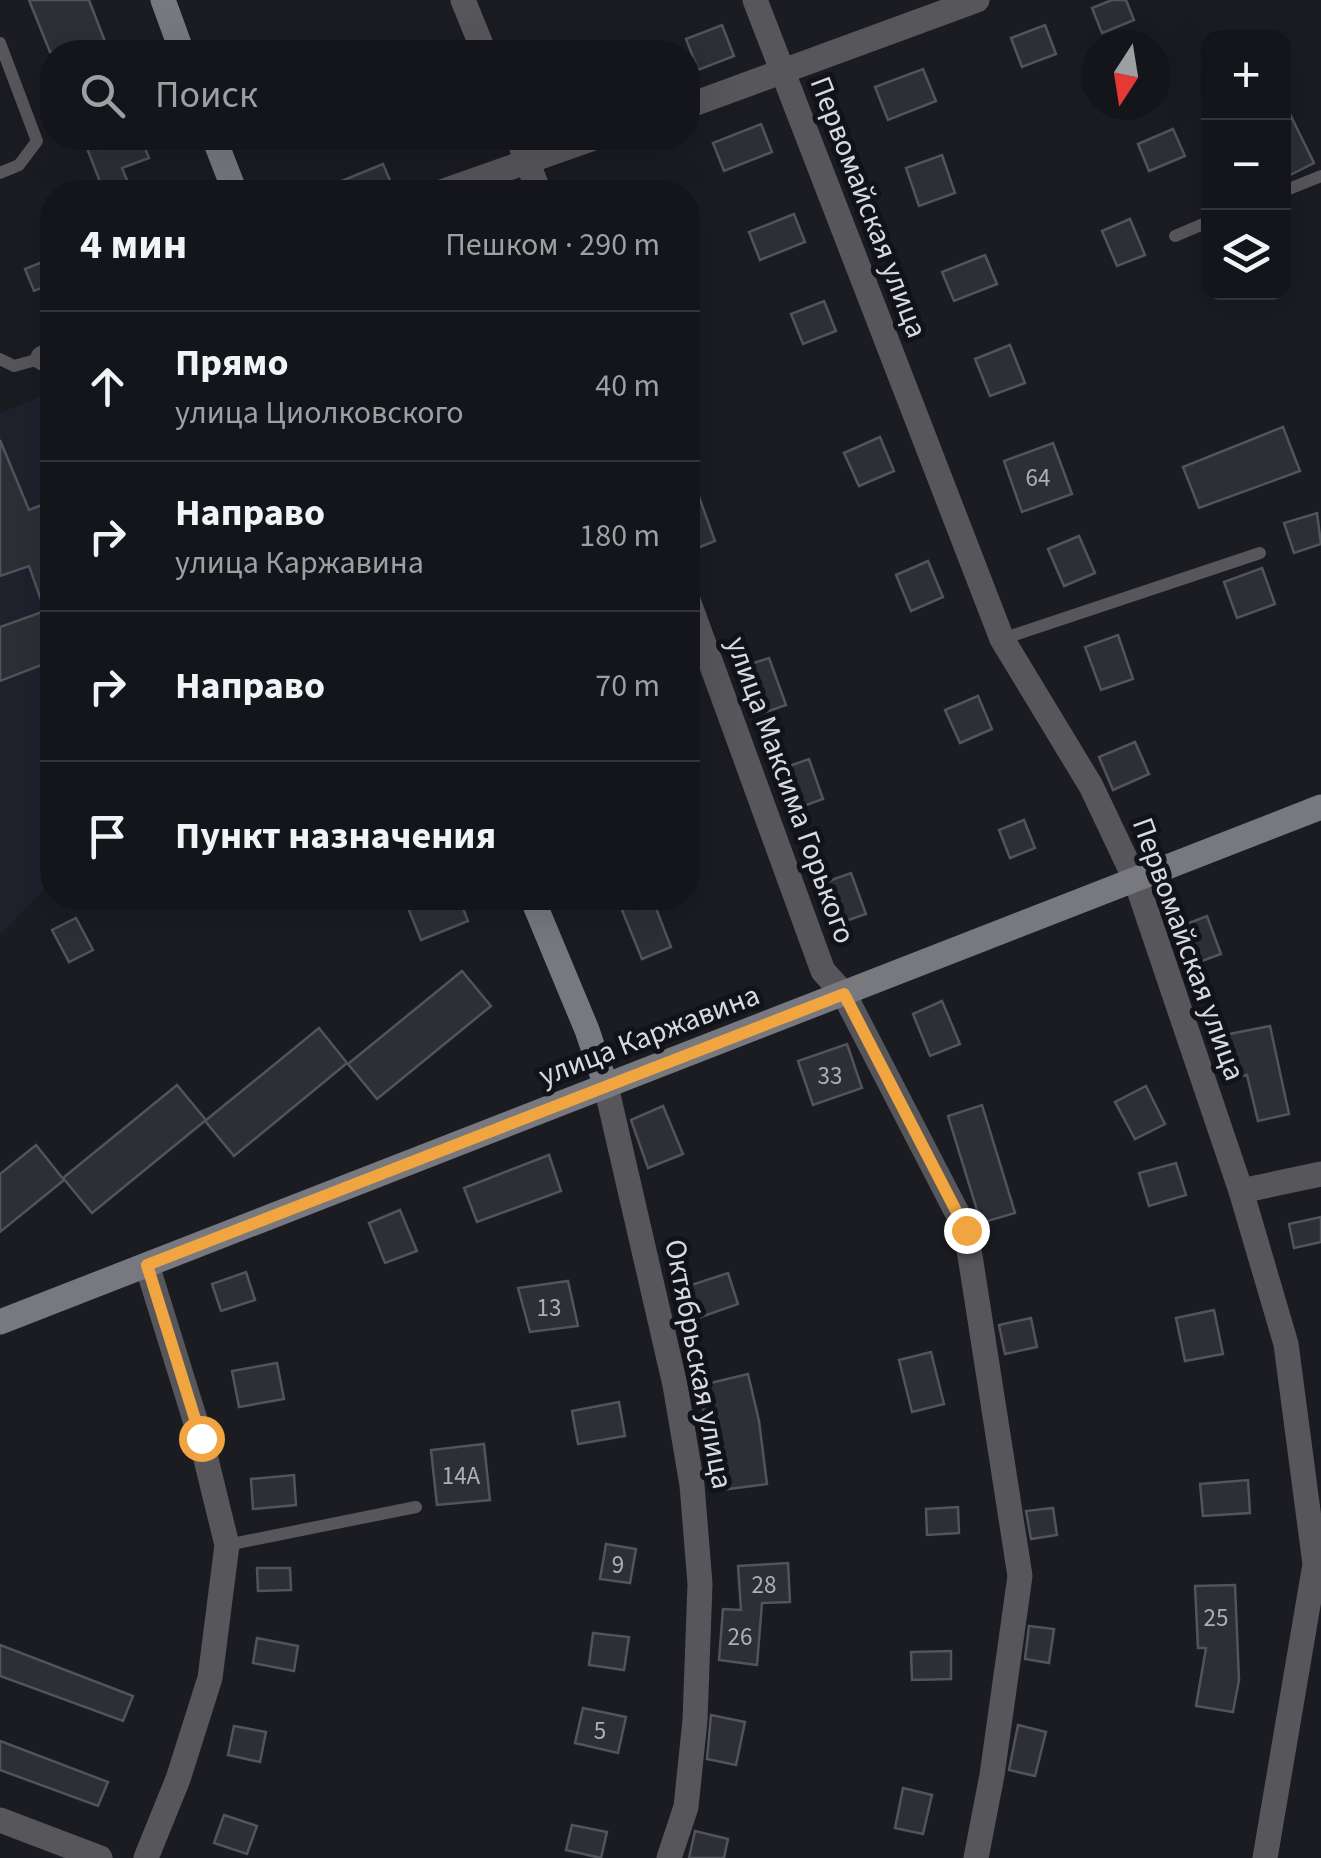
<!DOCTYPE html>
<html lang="ru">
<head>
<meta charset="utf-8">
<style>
  :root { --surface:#14151a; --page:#1d1e23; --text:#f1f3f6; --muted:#9d9fa2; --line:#333439 }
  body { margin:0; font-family:"Source Sans 3",sans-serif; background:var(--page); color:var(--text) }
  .controls { position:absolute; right:30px; top:30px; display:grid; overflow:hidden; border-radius:20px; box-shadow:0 10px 40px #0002 }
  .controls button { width:90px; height:90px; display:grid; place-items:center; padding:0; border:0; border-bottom:2px solid var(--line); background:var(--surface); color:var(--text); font:50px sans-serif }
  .compass { position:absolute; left:1081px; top:30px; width:90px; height:90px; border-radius:50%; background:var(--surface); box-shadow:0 10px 40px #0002; rotate:192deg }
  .stop { position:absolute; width:30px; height:30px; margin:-22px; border:8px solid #f1a540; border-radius:50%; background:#fff }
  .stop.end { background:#f1a540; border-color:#fff; box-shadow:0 2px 10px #0008 }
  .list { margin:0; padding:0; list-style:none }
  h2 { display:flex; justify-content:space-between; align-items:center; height:130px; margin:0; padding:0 40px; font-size:42px }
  h2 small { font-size:32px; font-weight:400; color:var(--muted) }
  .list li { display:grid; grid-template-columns:65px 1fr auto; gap:30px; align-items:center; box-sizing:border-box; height:150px; padding:0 40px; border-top:2px solid var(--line) }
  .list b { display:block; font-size:38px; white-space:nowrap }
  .list p { margin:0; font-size:32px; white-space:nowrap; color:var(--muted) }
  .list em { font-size:32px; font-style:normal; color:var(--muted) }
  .icon { flex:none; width:55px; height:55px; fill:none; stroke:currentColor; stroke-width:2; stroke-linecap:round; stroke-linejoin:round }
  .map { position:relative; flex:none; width:1321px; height:1858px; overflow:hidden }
  .search { position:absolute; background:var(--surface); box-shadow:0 10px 40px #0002; left:40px; top:40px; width:660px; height:110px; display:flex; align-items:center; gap:25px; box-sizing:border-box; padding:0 35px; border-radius:40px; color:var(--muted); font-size:38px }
  .panel { position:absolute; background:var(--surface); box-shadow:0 10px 40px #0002; left:40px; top:180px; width:660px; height:730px; border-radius:40px }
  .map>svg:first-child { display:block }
</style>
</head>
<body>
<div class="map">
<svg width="1321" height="1858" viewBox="0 0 1321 1858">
  <rect width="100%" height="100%" fill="#1b1c22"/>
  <path fill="#20212d" d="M52,392v489l-52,54v-522z"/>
  <g fill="#2e2f36" stroke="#52535b" stroke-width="2.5">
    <path d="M29,0h60l20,52h-59z"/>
    <path d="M1112,0h14l8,20 -32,13 -10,-25z"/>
    <path d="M722,25l12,31 -36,14 -12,-31z"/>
    <path d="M1045,25l11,29 -34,13 -11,-29z"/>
    <path d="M923,69l13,32 -48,19 -13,-33z"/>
    <path d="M1284,102l30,61 -30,15z"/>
    <path d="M761,124l11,28 -48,19 -11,-28z"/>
    <path d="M1173,129l12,27 -36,15 -11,-27z"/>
    <path d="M83,138h58l8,20 -27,10 10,24h-28z"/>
    <path d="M942,155l13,38 -36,13 -13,-38z"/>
    <path d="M383,164l12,28h-80z"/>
    <path d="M794,214l11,28 -45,18 -11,-28z"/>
    <path d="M1130,219l15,36 -28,11 -15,-35z"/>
    <path d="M985,255l12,29 -43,17 -12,-29z"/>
    <path d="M52,258v26l-18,7 -9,-22z"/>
    <path d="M824,301l12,30 -33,13 -12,-30z"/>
    <path d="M1010,345l15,38 -35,13 -15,-37z"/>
    <path d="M1283,427l17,44 -101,37 -16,-41z"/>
    <path d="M880,437l14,34 -35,15 -15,-33z"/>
    <path d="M0,440l29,70 23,-9v160l-52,20v-54l45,-16 -16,-45 -29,10z"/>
    <path d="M1053,443l19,51 -50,18 -18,-51z"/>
    <path d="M690,472l25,69 -27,11v-79z"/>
    <path d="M1317,513l4,31 -27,9 -10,-30z"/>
    <path d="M1079,536l16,37 -31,13 -16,-37z"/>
    <path d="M928,561l15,36 -32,14 -15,-36z"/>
    <path d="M1262,568l13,36 -38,14 -13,-36z"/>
    <path d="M1118,635l15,44 -32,11 -16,-43z"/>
    <path d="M769,658l17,47 -34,12 -16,-48z"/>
    <path d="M978,696l14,33 -32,14 -15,-33z"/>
    <path d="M1135,742l14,32 -36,16 -14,-33z"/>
    <path d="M809,759l14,40 -30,11 -15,-40z"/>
    <path d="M1024,820l11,28 -25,10 -11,-28z"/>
    <path d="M851,873l15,41 -32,11 -14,-41z"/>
    <path d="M404,898h55l9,23 -47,19z"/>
    <path d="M652,898l19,49 -29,12 -20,-49z"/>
    <path d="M1207,916l14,38 -30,11 -15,-37z"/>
    <path d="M76,918l17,32 -24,12 -17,-32z"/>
    <path d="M462,971l29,35 -114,93 -29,-35z"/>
    <path d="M942,1001l18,43 -30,12 -17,-42z"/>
    <path d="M1270,1026l19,88 -31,7 -11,-46 -14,3 -9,-43z"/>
    <path d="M319,1028l28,35 -113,93 -29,-35z"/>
    <path d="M847,1044l15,44 -49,17 -15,-44z"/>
    <path d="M177,1085l29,35 -114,93 -29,-35z"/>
    <path d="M1146,1086l19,38 -30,15 -20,-37z"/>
    <path d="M982,1105l33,108 -34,10 -33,-107z"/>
    <path d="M663,1106l20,48 -35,14 -17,-48z"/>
    <path d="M36,1145l28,35 -64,52v-58z"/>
    <path d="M549,1155l12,36 -84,31 -13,-34z"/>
    <path d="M1176,1163l10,32 -37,11 -10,-33z"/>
    <path d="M400,1210l17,41 -32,12 -16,-40z"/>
    <path d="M1321,1217v25l-27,6 -5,-24z"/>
    <path d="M246,1272l9,28 -34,11 -9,-27z"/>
    <path d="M728,1273l10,31 -48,17 -11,-32z"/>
    <path d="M568,1281l10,45 -48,6 -12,-44z"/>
    <path d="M1214,1310l9,44 -38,7 -9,-43z"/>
    <path d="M1031,1318l6,29 -32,7 -6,-29z"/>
    <path d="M931,1352l13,52 -32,8 -13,-52z"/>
    <path d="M277,1363l7,36 -45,8 -7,-36z"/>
    <path d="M748,1374l11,47 8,63 -54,7 -5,-41h5l-15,-64z"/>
    <path d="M619,1402l6,34 -47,8 -6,-33z"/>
    <path d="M484,1444l6,56 -53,5 -6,-55z"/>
    <path d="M294,1475l2,30 -43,4 -2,-30z"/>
    <path d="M1248,1480l2,33 -47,3 -3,-32z"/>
    <path d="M958,1507l1,26 -32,2 -1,-26z"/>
    <path d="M1053,1508l4,27 -26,4 -5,-28z"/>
    <path d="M606,1544l30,5 -6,34 -30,-4z"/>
    <path d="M788,1563l2,39 -28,1 -5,62 -38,-5 4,-51 18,1 -3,-44z"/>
    <path d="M257,1568h33l1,22 -33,1z"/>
    <path d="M1235,1585l4,95 -6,32 -37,-6 10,-58h-8l-3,-62z"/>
    <path d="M1029,1626l25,3 -5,34 -24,-4z"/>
    <path d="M593,1633l36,4 -5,33 -35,-5z"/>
    <path d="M257,1638l41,8 -4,25 -41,-8z"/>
    <path d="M0,1645l133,51 -10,25 -123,-45z"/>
    <path d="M951,1651v28l-39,1 -1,-28z"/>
    <path d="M583,1708l43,9 -8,36 -43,-10z"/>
    <path d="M711,1715l34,7 -9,43 -29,-6z"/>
    <path d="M1018,1725l28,7 -11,44 -26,-6z"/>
    <path d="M234,1726l32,6 -6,30 -32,-7z"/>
    <path d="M0,1741l108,41 -10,24 -98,-36z"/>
    <path d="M903,1788l29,7 -9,39 -28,-6z"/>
    <path d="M224,1815l33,11 -10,28 -33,-11z"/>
    <path d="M572,1825l35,7 -6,26 -35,-8z"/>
    <path d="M695,1831l33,8 -4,19h-35z"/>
  </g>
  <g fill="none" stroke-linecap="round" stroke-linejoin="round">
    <g stroke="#57575b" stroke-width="12">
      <path d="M0,43l37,98 -18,24 -19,8"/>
      <path d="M1284,191l37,-15"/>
      <path d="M1175,236l33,-14"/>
      <path d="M0,359l14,7 29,-8"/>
      <path d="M1002,639l258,-86"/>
      <path d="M227,1545l189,-38"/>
    </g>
    <g stroke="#57575b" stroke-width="25">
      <path d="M463,0l21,52"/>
      <path d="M755,0l247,639 89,147 45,95 105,310 45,153 29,220 -50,294"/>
      <path d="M688,106l289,-106"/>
      <path d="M518,138l21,54"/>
      <path d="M441,192l153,-54"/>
      <path d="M43,358l9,-4"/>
      <path d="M688,600l135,371 21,23 122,236 54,346 -28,199 -16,83"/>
      <path d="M606,1086l69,299 17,100 8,99 -5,136 -9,87 -17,51"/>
      <path d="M1241,1191l80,-17"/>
      <path d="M0,1820l100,38"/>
      <path d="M146,1858l32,-79 32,-101 17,-133 -26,-106 -54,-174"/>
    </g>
    <g stroke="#78797e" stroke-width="25">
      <path d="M163,0l19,52"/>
      <path d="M214,138l21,54"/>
      <path d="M532,898l55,132 19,56"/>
      <path d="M0,1322l1321,-515"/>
    </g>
  </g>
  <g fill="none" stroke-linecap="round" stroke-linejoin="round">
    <path stroke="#f1a540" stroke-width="12" d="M201,1438l-54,-173 697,-271 122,236"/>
  </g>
  <g text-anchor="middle" stroke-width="10" stroke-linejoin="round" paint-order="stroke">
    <g font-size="25" fill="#aeafb5">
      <text x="1038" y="486">64</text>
      <text x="830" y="1084">33</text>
      <text x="549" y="1316">13</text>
      <text x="461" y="1484">14А</text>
      <text x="618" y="1573">9</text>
      <text x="764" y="1593">28</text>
      <text x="1216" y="1626">25</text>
      <text x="740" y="1645">26</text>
      <text x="600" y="1739">5</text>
    </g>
    <g font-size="30" fill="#d9dadf" stroke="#121319">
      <text transform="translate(869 207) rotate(69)" y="10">Первомайская улица</text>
      <text transform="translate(791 790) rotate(70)" y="10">улица Максима Горького</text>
      <text transform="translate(1189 949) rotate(70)" y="10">Первомайская улица</text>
      <text transform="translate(649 1035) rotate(-21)" y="10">улица Каржавина</text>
      <text transform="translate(699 1364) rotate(79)" y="10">Октябрьская улица</text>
    </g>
  </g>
</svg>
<div class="controls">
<button>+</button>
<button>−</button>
<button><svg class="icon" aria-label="layers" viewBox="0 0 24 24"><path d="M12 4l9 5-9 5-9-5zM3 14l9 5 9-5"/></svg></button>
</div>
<svg class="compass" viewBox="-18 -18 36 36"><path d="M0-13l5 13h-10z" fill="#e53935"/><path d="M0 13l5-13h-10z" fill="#9d9fa2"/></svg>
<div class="stop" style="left:201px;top:1438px"></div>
<div class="stop end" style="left:966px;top:1230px"></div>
<div class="search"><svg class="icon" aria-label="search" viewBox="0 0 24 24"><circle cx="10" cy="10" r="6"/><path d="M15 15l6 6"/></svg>Поиск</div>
<section class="panel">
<h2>4 мин<small>Пешком · 290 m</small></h2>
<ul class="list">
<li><svg class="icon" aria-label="ahead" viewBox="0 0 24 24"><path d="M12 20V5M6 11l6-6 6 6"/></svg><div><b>Прямо</b><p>улица Циолковского</p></div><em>40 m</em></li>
<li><svg class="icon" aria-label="right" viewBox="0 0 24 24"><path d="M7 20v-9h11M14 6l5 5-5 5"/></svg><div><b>Направо</b><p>улица Каржавина</p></div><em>180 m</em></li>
<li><svg class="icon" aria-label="right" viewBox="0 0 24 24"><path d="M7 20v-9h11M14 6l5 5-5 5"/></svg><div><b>Направо</b></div><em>70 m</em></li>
<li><svg class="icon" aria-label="arrive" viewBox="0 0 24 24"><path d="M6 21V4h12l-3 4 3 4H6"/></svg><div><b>Пункт назначения</b></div></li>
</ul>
</section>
</div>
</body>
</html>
